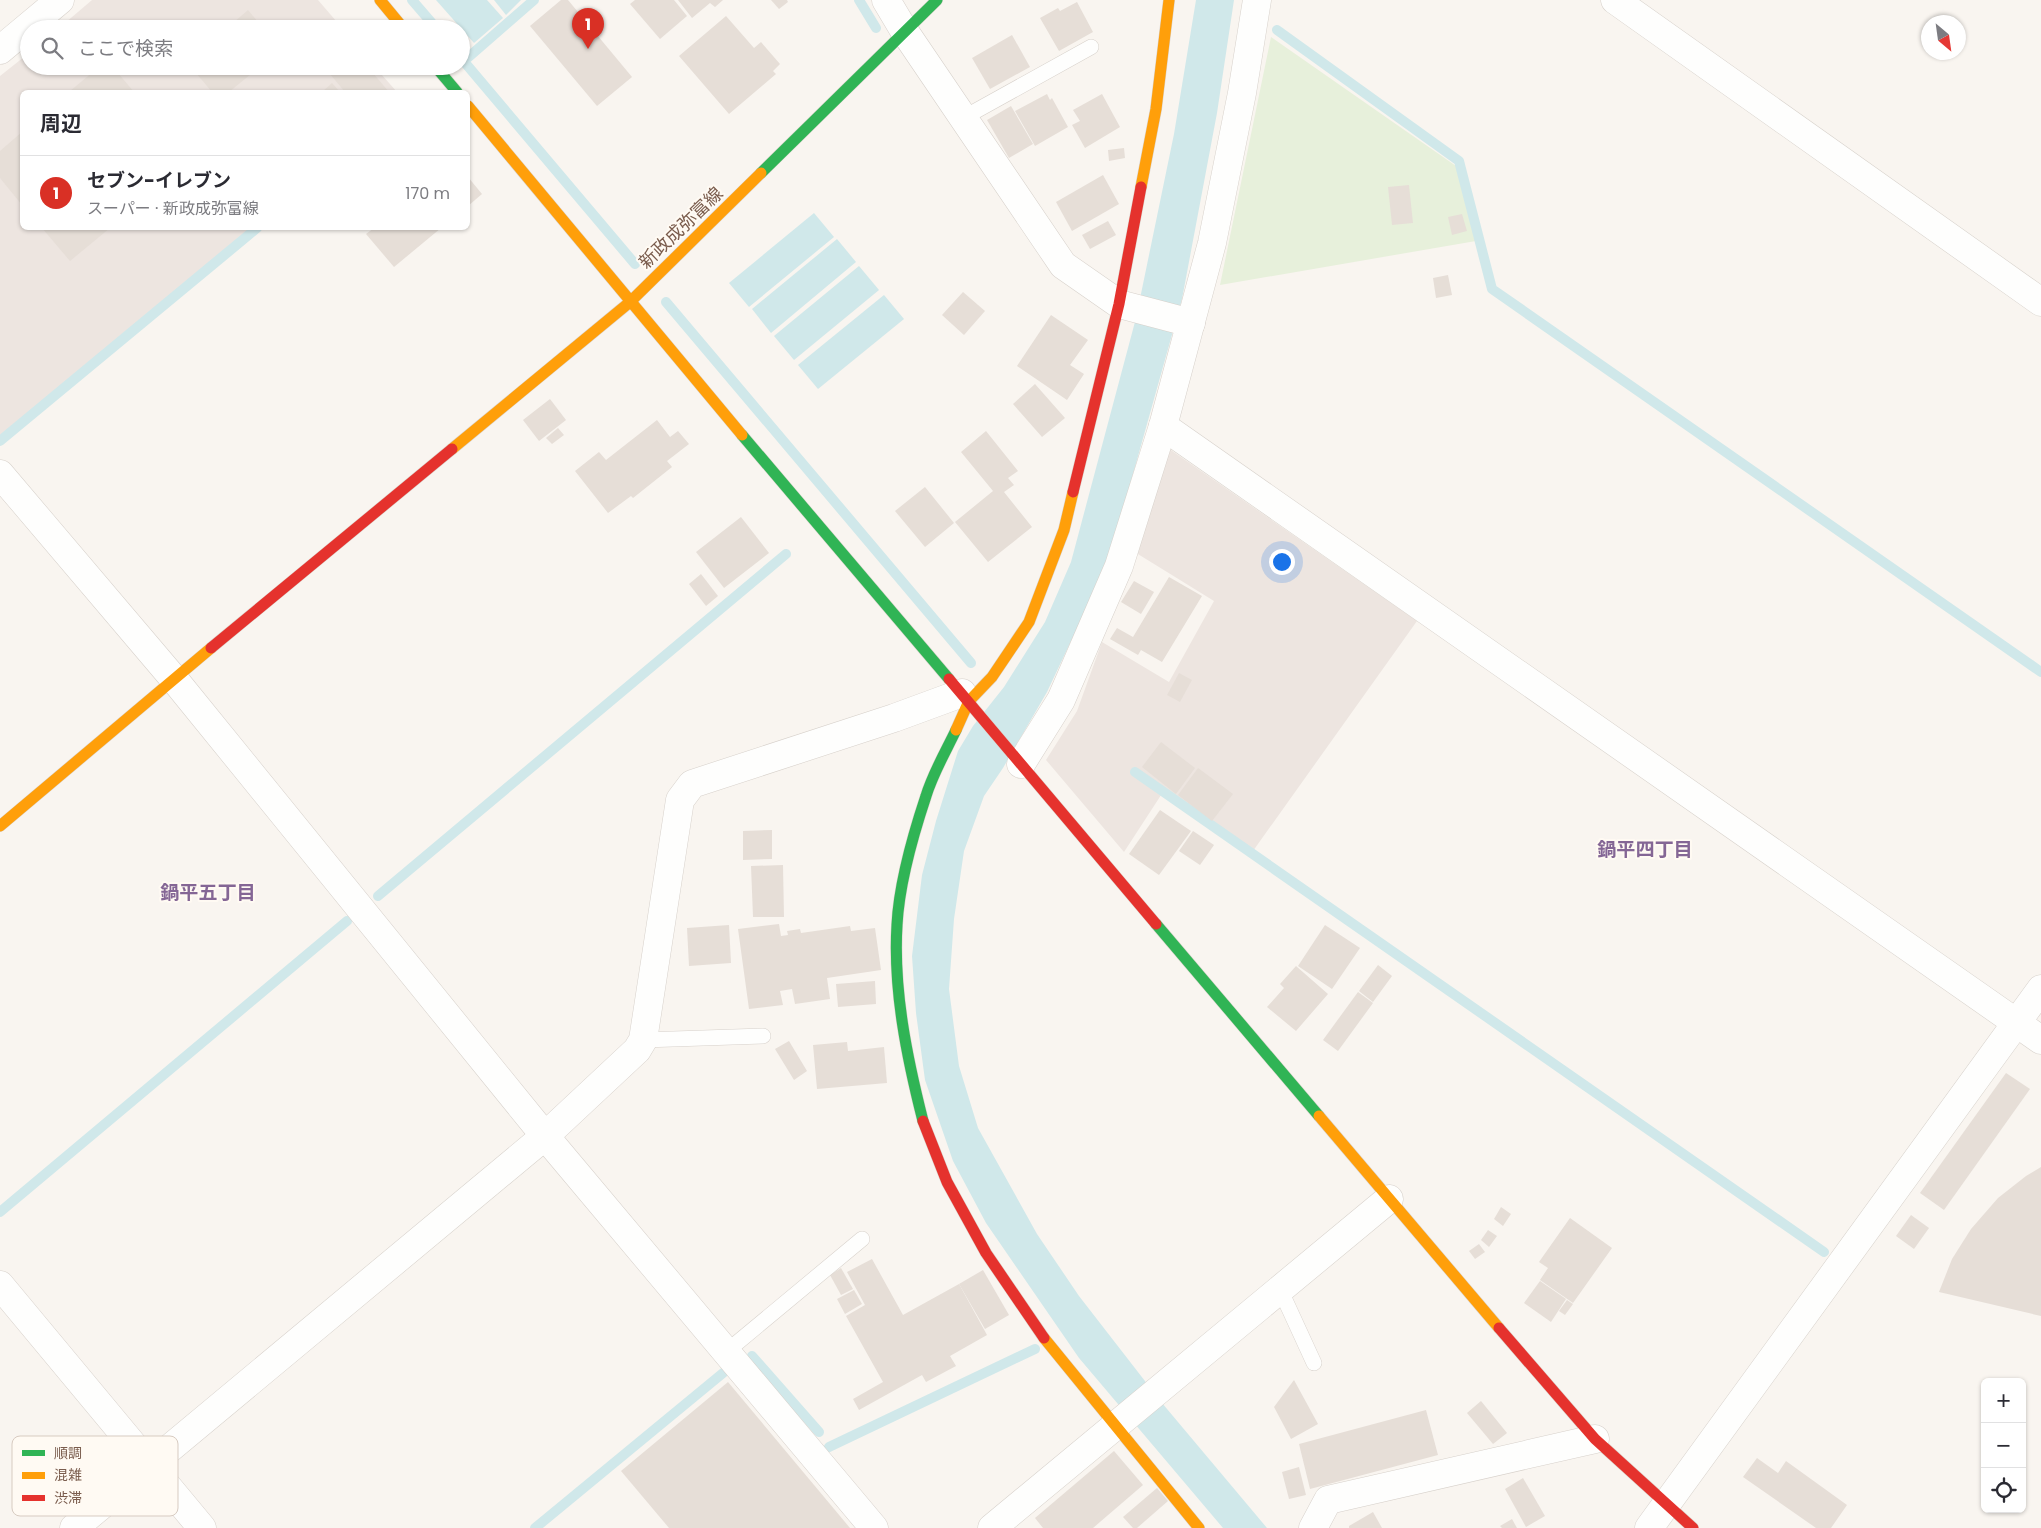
<!DOCTYPE html>
<html lang="ja">
<head>
<meta charset="utf-8">
<style>
  :root { --surface:#fff; --page:#f7f7f7; --text:#2b2b33; --muted:#7c7c81; --line:#e1e1e2; --accent:#d93025 }
  body { margin:0; font-family:Poppins,"Noto Sans JP",sans-serif; background:var(--page); color:var(--text) }
  .controls { position:absolute; right:15px; bottom:15px; display:grid; overflow:hidden; border-radius:8px; box-shadow:0 1px 4px #0004 }
  .controls button { width:45px; height:45px; display:grid; place-items:center; padding:0; border:0; border-bottom:1px solid var(--line); background:var(--surface); color:var(--text); font:25px sans-serif }
  .compass { position:absolute; left:1921px; top:15px; width:45px; height:45px; border-radius:50%; background:var(--surface); box-shadow:0 1px 4px #0004; rotate:151deg }
  .you { position:absolute; left:1281px; top:561px; width:18px; height:18px; margin:-12px; border:4px solid #fff; border-radius:50%; background:#1a73e8; box-shadow:0 0 0 8px #1a73e833 }
  .badge { display:grid; place-items:center; width:32px; height:32px; border-radius:50%; background:var(--accent); color:#fff; font-size:16px; font-weight:700 }
  .pin { position:absolute; translate:-50% -41px; filter:drop-shadow(0 1px 2px #0008) }
  .pin::after { content:''; position:absolute; top:26px; width:18px; height:15px; background:inherit; clip-path:polygon(0 0,100% 0,50% 100%) }
  .list { margin:0; padding:0; list-style:none }
  h2 { display:flex; justify-content:space-between; align-items:center; height:65px; margin:0; padding:0 20px; font-size:21px }
  h2 small { font-size:16px; font-weight:400; color:var(--muted) }
  .list li { display:grid; grid-template-columns:32px 1fr auto; gap:15px; align-items:center; box-sizing:border-box; height:75px; padding:0 20px; border-top:1px solid var(--line) }
  .list b { display:block; font-size:19px; white-space:nowrap }
  .list p { margin:0; font-size:16px; white-space:nowrap; color:var(--muted) }
  .list em { font-size:16px; font-style:normal; color:var(--muted) }
  .icon { flex:none; width:28px; height:28px; fill:none; stroke:currentColor; stroke-width:2; stroke-linecap:round; stroke-linejoin:round }
  .map { position:relative; flex:none; width:2041px; height:1528px; overflow:hidden }
  .search { position:absolute; background:var(--surface); box-shadow:0 1px 4px #0004; left:20px; top:20px; width:450px; height:55px; display:flex; align-items:center; gap:12px; box-sizing:border-box; padding:0 18px; border-radius:28px; color:var(--muted); font-size:19px }
  .panel { position:absolute; background:var(--surface); box-shadow:0 1px 4px #0004; left:20px; top:90px; width:450px; height:140px; border-radius:8px }
  .map>svg:first-child { display:block }
</style>
</head>
<body>
<div class="map">
<svg width="2041" height="1528" viewBox="0 0 2041 1528">
  <rect width="100%" height="100%" fill="#f9f5f0"/>
  <g fill="#ede5e0">
    <path d="M92,0h226l25,29h-285z"/>
    <path d="M29,53v13h345l23,26h-375v136h238l-260,218v-370z"/>
    <path d="M1165,446l252,175 -164,230 -88,-62 -41,63 -78,-92 31,-49 25,-69 67,40 45,-81 -81,-50z"/>
  </g>
  <path fill="#e7f0db" d="M1271,37l185,129 20,75 -256,44z"/>
  <g fill="#d0e8ea">
    <path d="M436,0h51l16,18 -29,25z"/>
    <path d="M494,0h27l-15,15z"/>
    <path d="M1196,0h38l-17,113 -35,186 -68,243 -34,80 -33,70 -44,76 -19,28 -20,55 -10,68 -5,70 10,77 19,62 59,106 42,62 83,107 105,125h-44l-144,-170 -93,-135 -33,-62 -28,-81 -9,-67 -4,-57 10,-81 14,-54 22,-70 15,-25 31,-39 41,-65 26,-60 65,-244 38,-184z"/>
    <path d="M814,213l20,24 -85,70 -20,-24z"/>
    <path d="M837,239l19,23 -85,71 -19,-24z"/>
    <path d="M859,266l20,24 -85,70 -20,-24z"/>
    <path d="M884,295l20,24 -86,70 -20,-24z"/>
  </g>
  <g fill="none" stroke-linecap="round" stroke-linejoin="round">
    <g stroke="#d0e8ea" stroke-width="10">
      <path d="M412,0l25,29"/>
      <path d="M859,0l17,28"/>
      <path d="M1277,30l182,131 33,128 549,383"/>
      <path d="M461,58l174,206"/>
      <path d="M464,61l70,-61"/>
      <path d="M666,302l305,361"/>
      <path d="M0,441l257,-213"/>
      <path d="M1135,772l689,480"/>
      <path d="M378,896l408,-342"/>
      <path d="M0,1212l347,-291"/>
      <path d="M752,1356l67,76"/>
      <path d="M829,1447l206,-98"/>
      <path d="M535,1528l188,-155"/>
    </g>
  </g>
  <g fill="#e6ded7">
    <path d="M561,0h7l64,77 -35,29 -67,-80z"/>
    <path d="M635,0h39l13,16 -27,23 -30,-35z"/>
    <path d="M678,0h45l-8,7 -5,-4 -18,15z"/>
    <path d="M771,0h16l1,2 -9,7z"/>
    <path d="M1077,2l16,30 -34,19 -19,-33 18,-10 2,3z"/>
    <path d="M248,10l16,19h-38z"/>
    <path d="M726,16l28,32 7,-6 19,22 -7,7 3,3 -47,40 -50,-58z"/>
    <path d="M1012,35l18,32 -40,22 -18,-31z"/>
    <path d="M100,66h12l22,26h-65z"/>
    <path d="M190,66h71l-32,26h-17z"/>
    <path d="M339,66h28l22,26h-44l-15,-18z"/>
    <path d="M332,83l8,9h-18z"/>
    <path d="M1047,94l3,6 2,-2 16,29 -33,19 -20,-35z"/>
    <path d="M1102,94l18,33 -35,21 -13,-23 8,-4 -7,-11z"/>
    <path d="M1011,106l22,38 -24,14 -22,-38z"/>
    <path d="M22,132v73l-22,-27v-27z"/>
    <path d="M1124,148l1,10 -16,3 -1,-11z"/>
    <path d="M1103,175l16,29 -47,27 -16,-29z"/>
    <path d="M468,177l14,17 -14,12z"/>
    <path d="M1409,185l4,38 -21,2 -4,-38z"/>
    <path d="M1462,214l5,17 -15,4 -4,-18z"/>
    <path d="M1108,221l8,14 -26,14 -8,-14z"/>
    <path d="M42,228h68l-40,33z"/>
    <path d="M374,228h67l-47,39 -28,-33z"/>
    <path d="M1448,275l4,20 -16,3 -3,-20z"/>
    <path d="M963,292l22,19 -21,24 -22,-20z"/>
    <path d="M1051,315l37,25 -18,25 14,9 -17,26 -50,-34z"/>
    <path d="M1035,384l30,34 -23,19 -29,-33z"/>
    <path d="M550,399l16,21 -27,21 -16,-21z"/>
    <path d="M657,420l13,17 8,-6 11,13 -22,17 5,6 -39,31 -2,-2 -23,17 -33,-42 24,-19 7,8z"/>
    <path d="M558,428l6,7 -12,9 -6,-6z"/>
    <path d="M986,431l32,40 -10,7 6,7 -10,7 28,35 -44,35 -33,-40 38,-31 -32,-39z"/>
    <path d="M925,487l29,36 -29,24 -30,-36z"/>
    <path d="M741,517l28,36 -45,35 -28,-36z"/>
    <path d="M701,574l17,22 -12,10 -17,-22z"/>
    <path d="M1169,577l33,19 -40,66 -21,-12 -3,5 -28,-16 7,-11 16,9z"/>
    <path d="M1134,581l20,11 -13,22 -20,-12z"/>
    <path d="M1179,673l13,7 -12,22 -13,-7z"/>
    <path d="M1161,742l34,26 -19,26 -34,-27z"/>
    <path d="M1198,768l35,26 -21,27 -34,-26z"/>
    <path d="M1160,810l31,21 -32,44 -30,-21z"/>
    <path d="M772,830v29l-29,1v-29z"/>
    <path d="M1193,831l21,14 -14,20 -21,-14z"/>
    <path d="M783,865l1,52h-31l-2,-51z"/>
    <path d="M779,924l2,12 7,-1 -1,-4 13,-2 1,4 49,-7 1,5 24,-3 6,42 -54,8 3,21 -35,5 -3,-15 -12,2 3,14 -34,4 -11,-80z"/>
    <path d="M729,925l2,38 -42,3 -2,-38z"/>
    <path d="M1325,925l35,23 -28,41 -34,-23z"/>
    <path d="M1378,965l14,11 -19,26 -14,-11z"/>
    <path d="M1296,966l32,28 -32,37 -29,-24 17,-19 -4,-4z"/>
    <path d="M875,981l1,23 -38,3 -2,-23z"/>
    <path d="M1358,992l15,11 -35,48 -15,-11z"/>
    <path d="M789,1041l18,30 -13,9 -19,-31z"/>
    <path d="M847,1042l1,9 36,-4 3,36 -70,6 -4,-44z"/>
    <path d="M2006,1073l24,16 -86,121 -24,-17z"/>
    <path d="M2041,1167v149l-102,-24 13,-33 19,-30 27,-31 28,-22z"/>
    <path d="M1501,1207l10,7 -8,12 -9,-7z"/>
    <path d="M1911,1215l18,13 -15,21 -18,-13z"/>
    <path d="M1570,1218l42,30 -39,55 -33,-23 8,-12 -9,-6z"/>
    <path d="M1488,1230l9,6 -8,11 -8,-7z"/>
    <path d="M1479,1244l6,8 -10,7 -6,-8z"/>
    <path d="M872,1259l31,56 56,-31 28,51 -37,21 6,10 -30,16 -4,-7 -63,35 -6,-11 30,-17 -37,-66 19,-11 -18,-33z"/>
    <path d="M841,1268l12,21 -12,6 -11,-20z"/>
    <path d="M983,1270l26,45 -24,14 -26,-45z"/>
    <path d="M1540,1281l26,18 -15,23 -27,-19z"/>
    <path d="M854,1290l8,14 -17,10 -8,-15z"/>
    <path d="M1567,1300l6,4 -8,11 -6,-4z"/>
    <path d="M1294,1380l24,44 -27,15 -17,-32z"/>
    <path d="M728,1382l122,146h-181l-48,-57z"/>
    <path d="M1481,1401l26,32 -14,11 -26,-31z"/>
    <path d="M1426,1410l12,45 -128,34 -11,-45z"/>
    <path d="M1114,1451l29,34 -50,43h-50l-8,-10z"/>
    <path d="M1757,1458l21,15 8,-12 61,44 -16,23h-15l-73,-51z"/>
    <path d="M1299,1467l7,28 -17,4 -7,-27z"/>
    <path d="M1523,1478l22,38 -19,11 -21,-38z"/>
    <path d="M1157,1488l11,13 -31,27h-4l-10,-11z"/>
    <path d="M1373,1512l9,16h-33v-2z"/>
    <path d="M1512,1519l5,9h-15l-2,-2z"/>
  </g>
  <g fill="none" stroke-linecap="round" stroke-linejoin="round">
    <g stroke="#d7d1cb" stroke-width="16">
      <g id="lane">
        <path d="M963,118l128,-71"/>
        <path d="M643,1040l120,-4"/>
        <path d="M1280,1289l34,74"/>
        <path d="M726,1352l136,-113"/>
      </g>
    </g>
    <g stroke="#d7d1cb" stroke-width="29">
      <g id="street">
        <path d="M886,0l19,32 158,233 56,39 72,19"/>
        <path d="M1615,0l426,302"/>
        <path d="M0,50l60,-50"/>
        <path d="M1163,426l878,614"/>
        <path d="M0,474l174,205 371,457 329,392"/>
        <path d="M1021,764l40,-64 58,-134 44,-140 49,-183 30,-150 15,-93"/>
        <path d="M0,1285l202,243"/>
        <path d="M74,1528l471,-392 92,-86 6,-10 37,-240 12,-16 202,-66 68,-25"/>
        <path d="M992,1528l397,-329"/>
        <path d="M1313,1528l15,-28 267,-61"/>
        <path d="M1649,1528l392,-539"/>
      </g>
    </g>
    <g stroke="#d9d2cb" stroke-width="12">
      <g id="fast">
        <path d="M435,66l22,26"/>
        <path d="M761,173l176,-173"/>
        <path d="M742,435l207,244"/>
        <path d="M1156,924l163,192"/>
        <path d="M923,1121c-16,-63 -30,-131 -26,-196 2,-41 16,-90 29,-129 7,-23 20,-45 30,-66"/>
      </g>
    </g>
    <g stroke="#d9d2cb" stroke-width="12">
      <g id="slow">
        <path d="M380,0l24,29"/>
        <path d="M468,106l274,329"/>
        <path d="M1141,187l15,-78 13,-109"/>
        <path d="M452,449l178,-147 131,-129"/>
        <path d="M956,730l13,-29 23,-24 37,-55 35,-92 9,-38"/>
        <path d="M0,826l211,-178"/>
        <path d="M1319,1116l180,212"/>
        <path d="M1044,1338l155,190"/>
      </g>
    </g>
    <g stroke="#d9d2cb" stroke-width="12">
      <g id="jam">
        <path d="M1073,492l46,-188 22,-117"/>
        <path d="M211,648l241,-199"/>
        <path d="M949,679l207,245"/>
        <path d="M923,1121l24,61 39,71 58,85"/>
        <path d="M1499,1328l96,111 98,89"/>
      </g>
    </g>
    <use href="#lane" stroke="#fefefd" stroke-width="15"/>
    <use href="#street" stroke="#fefefd" stroke-width="28"/>
    <use href="#fast" stroke="#30b455" stroke-width="11"/>
    <use href="#slow" stroke="#ff9f0a" stroke-width="11"/>
    <use href="#jam" stroke="#e5322d" stroke-width="11"/>
  </g>
  <g text-anchor="middle" stroke-width="4" stroke-linejoin="round" paint-order="stroke">
    <g font-size="18" fill="#7a5c4d" stroke="#fffaf3">
      <text transform="translate(681 228) rotate(-44)" y="6">新政成弥富線</text>
    </g>
    <g font-size="19" font-weight="bold" fill="#846695" stroke="#fffaf3">
      <text x="1645" y="856">鍋平四丁目</text>
      <text x="208" y="899">鍋平五丁目</text>
    </g>
  </g>
  <rect x="12" y="1436" width="166" height="80" rx="8" fill="#fffaf3" stroke="#d7cbc1" stroke-width="1"/>
  <rect x="22" y="1450" width="23" height="6" fill="#30b455"/>
  <rect x="22" y="1472" width="23" height="7" fill="#ff9f0a"/>
  <rect x="22" y="1495" width="23" height="6" fill="#e5322d"/>
  <g font-size="14" fill="#7a5c4d">
    <text x="54" y="1458">順調</text>
    <text x="54" y="1480">混雑</text>
    <text x="54" y="1503">渋滞</text>
  </g>
</svg>
<div class="controls">
<button>+</button>
<button>−</button>
<button><svg class="icon" aria-label="locate" viewBox="0 0 24 24"><circle cx="12" cy="12" r="6"/><path d="M12 2v4M12 18v4M2 12h4M18 12h4"/></svg></button>
</div>
<svg class="compass" viewBox="-18 -18 36 36"><path d="M0-13l5 13h-10z" fill="#e53935"/><path d="M0 13l5-13h-10z" fill="#7c7c81"/></svg>
<div class="you"></div>
<div class="pin badge" style="left:588px;top:49px">1</div>
<div class="search"><svg class="icon" aria-label="search" viewBox="0 0 24 24"><circle cx="10" cy="10" r="6"/><path d="M15 15l6 6"/></svg>ここで検索</div>
<section class="panel">
<h2>周辺<small></small></h2>
<ul class="list">
<li><span class="badge">1</span><div><b>セブン-イレブン</b><p>スーパー · 新政成弥富線</p></div><em>170 m</em></li>
</ul>
</section>
</div>
</body>
</html>
